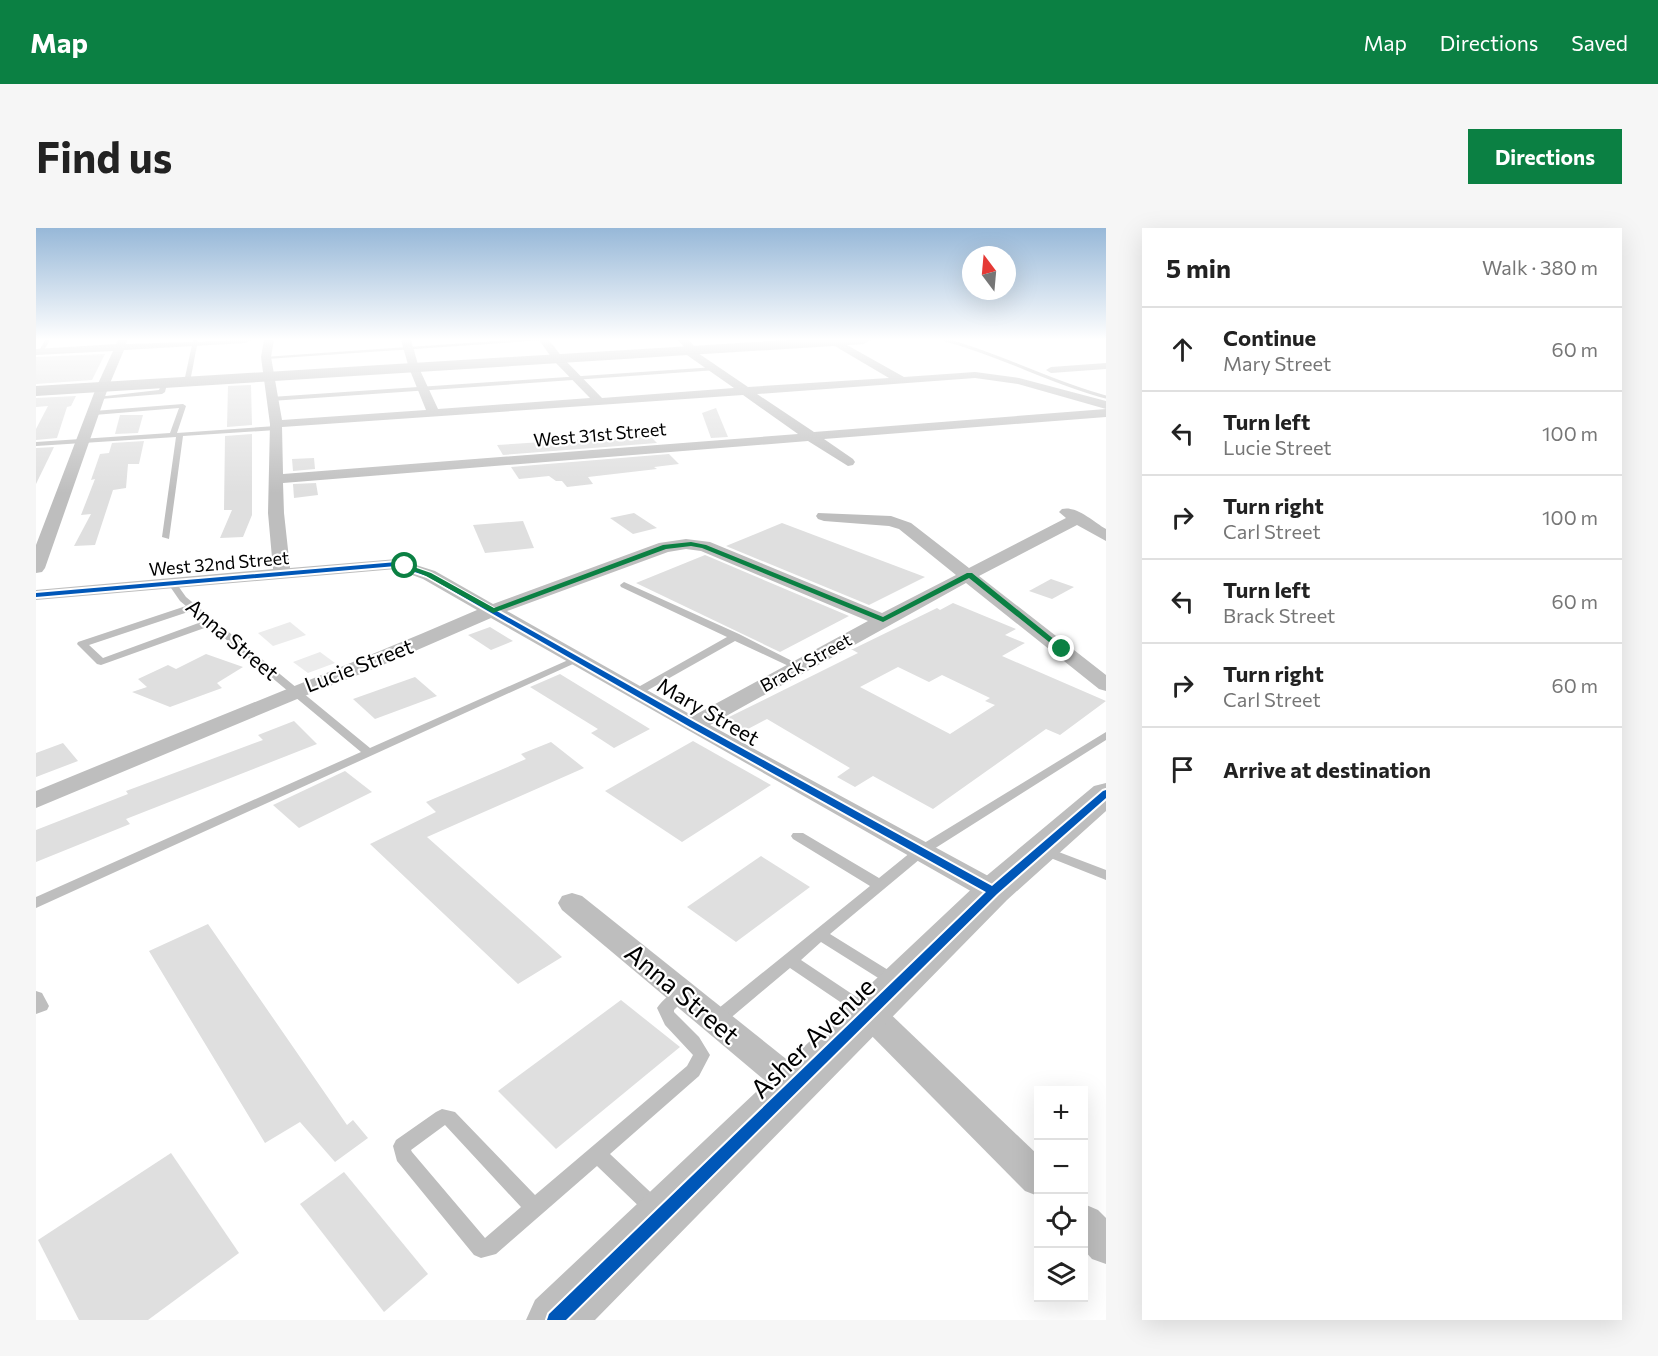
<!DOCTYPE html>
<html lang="en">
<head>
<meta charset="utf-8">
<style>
  :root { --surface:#fff; --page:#f6f6f6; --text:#222; --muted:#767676; --line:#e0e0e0; --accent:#0b8043 }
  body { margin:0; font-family:Commissioner,sans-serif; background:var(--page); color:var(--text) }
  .controls { position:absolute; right:18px; bottom:18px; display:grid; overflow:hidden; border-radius:0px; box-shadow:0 6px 24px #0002 }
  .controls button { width:54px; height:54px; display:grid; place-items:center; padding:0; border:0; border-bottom:2px solid var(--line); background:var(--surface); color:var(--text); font:30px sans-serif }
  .compass { position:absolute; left:926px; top:18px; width:54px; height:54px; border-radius:50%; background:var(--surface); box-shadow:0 6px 24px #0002; rotate:344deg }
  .stop { position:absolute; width:18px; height:18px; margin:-14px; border:4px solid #0b8043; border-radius:50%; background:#fff }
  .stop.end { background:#0b8043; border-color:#fff; box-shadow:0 2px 6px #0008 }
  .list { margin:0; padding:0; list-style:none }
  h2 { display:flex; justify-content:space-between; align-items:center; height:78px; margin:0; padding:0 24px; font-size:26px }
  h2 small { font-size:20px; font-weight:400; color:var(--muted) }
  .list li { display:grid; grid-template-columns:39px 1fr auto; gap:18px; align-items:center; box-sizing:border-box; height:84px; padding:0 24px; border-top:2px solid var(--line) }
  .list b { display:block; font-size:22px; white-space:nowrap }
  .list p { margin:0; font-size:20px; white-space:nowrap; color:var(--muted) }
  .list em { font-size:20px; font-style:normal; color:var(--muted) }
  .icon { flex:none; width:33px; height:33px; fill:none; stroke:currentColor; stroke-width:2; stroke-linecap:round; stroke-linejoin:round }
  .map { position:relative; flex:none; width:1070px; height:1092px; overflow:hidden; border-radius:0px }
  header { display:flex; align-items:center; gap:36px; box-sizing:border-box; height:84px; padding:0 30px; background:var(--accent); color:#fff }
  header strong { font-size:28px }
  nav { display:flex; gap:33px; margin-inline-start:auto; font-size:21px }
  .intro { display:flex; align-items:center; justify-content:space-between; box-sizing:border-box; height:144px; padding:0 36px }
  h1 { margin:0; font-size:42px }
  .button { padding:15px 27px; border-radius:0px; background:var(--accent); color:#fff; font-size:21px; font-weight:700 }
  main { display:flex; gap:36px; padding:0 36px }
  aside { flex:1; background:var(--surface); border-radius:0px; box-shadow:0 6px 24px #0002 }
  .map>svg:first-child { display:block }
</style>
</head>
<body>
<header>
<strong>Map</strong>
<nav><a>Map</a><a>Directions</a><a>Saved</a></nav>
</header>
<div class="intro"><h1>Find us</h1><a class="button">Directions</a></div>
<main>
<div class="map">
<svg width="1070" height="1092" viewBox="0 0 1070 1092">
  <rect width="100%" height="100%" fill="#fff"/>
  <g fill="#ececec">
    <path d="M254,394l16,13 -33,11 -15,-13z"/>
    <path d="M284,424l15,11 -27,10 -15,-11z"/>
  </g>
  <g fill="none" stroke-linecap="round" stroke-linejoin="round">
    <path stroke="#bfbfbf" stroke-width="3" d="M909,112c55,14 106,43 161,57"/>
  </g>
  <g fill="#dfdfdf" fill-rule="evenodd">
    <path d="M69,126l-13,26 -56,4v-27z"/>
    <path d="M215,157l1,40 -25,2 1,-41z"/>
    <path d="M40,168l-5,10 -4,1 -10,31 -21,2v-11l12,-23 -12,1v-9z"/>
    <path d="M680,180l12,29 -17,1 -9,-25z"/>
    <path d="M84,187h23l-5,18 -23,1z"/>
    <path d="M216,206v81l-9,22 -23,1 12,-28h-8l1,-74z"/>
    <path d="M613,207l8,8 -154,12 -6,-10z"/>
    <path d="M108,213l-5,23h-11l-2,24 -13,2 -18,55 -21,1 17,-32 -10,1 14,-36 -4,1 9,-26 9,-1 3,-10z"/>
    <path d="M18,219l-18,37v-36z"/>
    <path d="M633,226l10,10 -25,3 3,2 -69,8 5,7 -26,3 -5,-6h-6l-7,-5 -30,3 -8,-12z"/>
    <path d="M278,230l1,11 -22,2 -1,-12z"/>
    <path d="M280,255l2,12 -24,3 -1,-14z"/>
    <path d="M598,285l23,15 -24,6 -23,-16z"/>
    <path d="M487,293l11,27 -49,5 -12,-28z"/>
    <path d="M746,295l143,54 -56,28 -143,-59z"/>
    <path d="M669,327l144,61 -69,36 -144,-69z"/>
    <path d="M1015,351l23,8 -22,12 -23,-8z"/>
    <path d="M917,375l63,26 -11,6 20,8 -23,13 104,45 -46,34 -14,-6 -113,80 -60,-33 -18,11 -18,-10 13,-9 -83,-49 -21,11 -19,-12 131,-65 -7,-4h2l84,-41 3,2zM862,439l31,15 13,-7 48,23 -5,3 10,4 -45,29 -90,-47z"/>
    <path d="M454,399l23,14 -22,9 -23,-15z"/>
    <path d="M170,426l37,13 -26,16 5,5 -52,19 -38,-15 15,-5 -9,-8 30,-14 8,4z"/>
    <path d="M524,446l90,55 -36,19 -23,-15 7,-4 -68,-42z"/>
    <path d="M379,449l22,19 -62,23 -22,-20z"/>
    <path d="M258,493l23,23 -191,75 4,5 -94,38v-32l92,-36 -2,-3 137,-51 -5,-5z"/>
    <path d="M657,513l78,44 -89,57 -77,-51z"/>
    <path d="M515,514l33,26 -157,69 135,120 -44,27 -148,-140 66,-32 -10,-10 100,-43 -5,-5z"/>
    <path d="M27,515l15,18 -42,16v-24z"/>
    <path d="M309,543l27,21 -73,36 -26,-23z"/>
    <path d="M725,628l49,31 -74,55 -49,-35z"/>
    <path d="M172,696l139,201 6,-5 15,18 -33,24 -35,-40 -35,21 -116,-192z"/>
    <path d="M585,772l59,47 -124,102 -58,-58z"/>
    <path d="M135,925l68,100 -91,67h-69l-41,-80z"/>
    <path d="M308,944l84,102 -44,38 -84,-108z"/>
  </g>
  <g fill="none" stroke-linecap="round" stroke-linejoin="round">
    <g fill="#bebebe" fill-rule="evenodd">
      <path d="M9,112h5l-8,13h-4z"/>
      <path d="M157,112h5l-8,42 -3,2 -3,-2z"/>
      <path d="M475,112h34l-279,19 -3,-2z"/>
      <path d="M679,139l2,3 -446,31 -3,-2 3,-2z"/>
      <path d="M126,155l5,1 -2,8 -3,2 -62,5 -3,-2 62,-7z"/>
      <path d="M147,176l3,2 -9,27 99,-7 3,2 -3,2 -93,6 -14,103 -7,-2 14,-100 -140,9v-4l134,-9 9,-25 -85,7 -3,-2 3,-2z"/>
      <path d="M137,354l3,1 10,14 184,151 205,-91 4,-1 5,3 -548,249v-11l325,-145 -151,-126 -109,39 -4,-1 -20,-20 1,-2 108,-36 -6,-5 -11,-16zM155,383l13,10 -101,37 -14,-13z"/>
      <path d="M588,354l115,52 65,33 -1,2h-8l-60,-28 -94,53h-8l-1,-2 1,-2 94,-53 -106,-50 -1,-2z"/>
      <path d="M1070,504v8l-180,114 -96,80 71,44 3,4 -3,4 -5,2 -5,-2 -70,-44 -20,18 69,46 2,4 -2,4 -6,2 -6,-2 -68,-46 -69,58 -6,1 -6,-1 -2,-5 2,-5 161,-130 -77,-47 -2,-3 2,-3h10l76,45 37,-30z"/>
      <path d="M1007,618l63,24v10l-68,-27 -2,-3 2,-3z"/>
      <path d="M646,760l5,2 3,4 -16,16v2l25,25 11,18 -11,21 -89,78 52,49 3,6 -3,6 -7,3 -7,-3 -51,-49 -101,88 -15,4 -7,-3 -77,-94 -4,-15 3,-6 40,-28 6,-3 13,3 80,83 152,-129 6,-11 -28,-30 -8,-17c5,-8 16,-17 25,-20zM409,897l76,82 -36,31 -73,-86 -1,-2z"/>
      <path d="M0,763l6,2 7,13 -2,4 -11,4z"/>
    </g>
    <g fill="#bebebe" fill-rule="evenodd">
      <path d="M82,112h10l-2,4 125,-4 -5,3 -122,7 -16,38 -63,180 -3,4 -6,1v-28l60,-157 17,-37 -77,4v-6l80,-5z"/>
      <path d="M228,112h10l-3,17 11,63 144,-10 -17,-42 -8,-28h10l8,28 19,41 152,-11 -36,-37 -15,-21h10l13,17 40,41 132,-10 -50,-35 -1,-2 2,-3 -7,-8h11l8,9 -2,2 53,36 141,-9 -61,-36 10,-2 66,37 71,-5 44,6 87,23v8l-88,-25 -43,-6 -218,16 57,38 292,-23v8l-282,22 29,20 2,3 -2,3 -5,1 -40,-25 -525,42 1,30 6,55 107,-9 38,12 58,33 166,-61 27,-4 24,3 172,71 74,-38 -57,-46 -10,-3 -65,-5 -6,-2 -2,-3 2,-3 73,3 20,7 58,45 97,-50 -7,-6 3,-3c14,-4 32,13 44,20v12l-29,-16 -98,51 127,99v16l-7,-2 -133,-106 -256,142 293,159 4,7 -4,7 -10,3 -10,-3 -492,-280 -113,49 -76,30 -266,111v-17c147,-61 295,-118 441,-181l-54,-31 -27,-10 -360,31v-10l237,-21 -5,-56 2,-89 -9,-67zM707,167l55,39 -515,40 -1,-47zM650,321l15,2 167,70 -175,95 -186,-105 161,-59z"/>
      <path d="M1070,135v6l-55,4 -5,-3 5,-3z"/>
      <path d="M536,665l10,3 223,178 5,10 -5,10 -12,4 -12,-4 -219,-184 -4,-7 4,-7z"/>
      <path d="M834,773l11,4 157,150v41l-13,-5 -166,-168 -5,-9 5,-9z"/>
      <path d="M1048,976l14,6 8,8v46l-14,-5 -8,-9z"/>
    </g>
    <path fill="#b8b8b8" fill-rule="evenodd" d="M752,112h83l-7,4 -828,52v-10z"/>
    <path fill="#bebebe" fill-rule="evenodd" d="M1070,555v28l-99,89 -412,420h-69l9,-20 444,-418 115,-96z"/>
    <g stroke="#fff" stroke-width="4">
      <path id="cycleway" d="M361,334l34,12 265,149 296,163 111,-95 3,-1v8l-109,96 -431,426h-19l2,-6 437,-422 -296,-165 -263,-151 -31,-10 -360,31v-4z"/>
    </g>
    <use href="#cycleway" fill="#0057b8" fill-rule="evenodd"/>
  </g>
  <linearGradient id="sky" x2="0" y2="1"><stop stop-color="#97b8d8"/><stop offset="0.42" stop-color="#fff"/><stop offset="1" stop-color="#fff" stop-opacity="0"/></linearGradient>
  <rect width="1070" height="265" fill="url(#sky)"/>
  <path fill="#0b8043" d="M655,314l15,3 177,72 84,-44h5l94,76 -7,1 -90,-72 -86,44 -181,-74 -11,-2 -25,3 -173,64 -67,-37 -24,-10 3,-2 26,9 63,35 169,-63z"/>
  <g text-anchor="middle" stroke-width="4.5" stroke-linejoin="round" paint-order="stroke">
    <g font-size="18" fill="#000" stroke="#fff">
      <text transform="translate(564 207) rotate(-5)" y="6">West 31st Street</text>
      <text transform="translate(183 336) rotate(-5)" y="6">West 32nd Street</text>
      <text transform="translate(770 435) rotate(-29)" y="6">Brack Street</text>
    </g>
    <g font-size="21" fill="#000" stroke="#fff">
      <text transform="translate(196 412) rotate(40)" y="7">Anna Street</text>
      <text transform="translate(323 438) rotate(-21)" y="7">Lucie Street</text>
      <text transform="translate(672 484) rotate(30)" y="7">Mary Street</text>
    </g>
    <g font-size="26" fill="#000" stroke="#fff">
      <text transform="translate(646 766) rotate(40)" y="9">Anna Street</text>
      <text transform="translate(777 810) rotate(-44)" y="9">Asher Avenue</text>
    </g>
  </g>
</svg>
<div class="controls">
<button>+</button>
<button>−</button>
<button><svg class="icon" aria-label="locate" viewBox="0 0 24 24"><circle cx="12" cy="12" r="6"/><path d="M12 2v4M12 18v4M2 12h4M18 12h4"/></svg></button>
<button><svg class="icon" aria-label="layers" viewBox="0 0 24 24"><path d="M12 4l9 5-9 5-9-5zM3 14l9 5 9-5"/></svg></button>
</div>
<svg class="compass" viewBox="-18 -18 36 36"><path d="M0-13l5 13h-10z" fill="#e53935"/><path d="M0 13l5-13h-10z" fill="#767676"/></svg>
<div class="stop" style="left:369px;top:338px"></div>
<div class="stop end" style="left:1026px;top:421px"></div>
</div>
<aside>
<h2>5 min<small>Walk · 380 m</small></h2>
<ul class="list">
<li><svg class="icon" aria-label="ahead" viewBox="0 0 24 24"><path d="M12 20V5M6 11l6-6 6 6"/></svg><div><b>Continue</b><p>Mary Street</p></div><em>60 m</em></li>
<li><svg class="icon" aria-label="left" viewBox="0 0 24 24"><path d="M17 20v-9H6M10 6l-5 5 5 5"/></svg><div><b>Turn left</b><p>Lucie Street</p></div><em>100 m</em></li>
<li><svg class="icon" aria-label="right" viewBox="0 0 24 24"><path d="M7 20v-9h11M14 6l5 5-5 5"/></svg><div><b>Turn right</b><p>Carl Street</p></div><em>100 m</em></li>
<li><svg class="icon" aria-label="left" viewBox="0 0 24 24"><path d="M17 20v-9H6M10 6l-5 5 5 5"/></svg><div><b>Turn left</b><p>Brack Street</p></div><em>60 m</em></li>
<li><svg class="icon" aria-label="right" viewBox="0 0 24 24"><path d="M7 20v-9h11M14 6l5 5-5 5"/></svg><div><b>Turn right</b><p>Carl Street</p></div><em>60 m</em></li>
<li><svg class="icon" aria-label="arrive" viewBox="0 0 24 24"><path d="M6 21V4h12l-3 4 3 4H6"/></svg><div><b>Arrive at destination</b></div></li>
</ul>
</aside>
</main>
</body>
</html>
